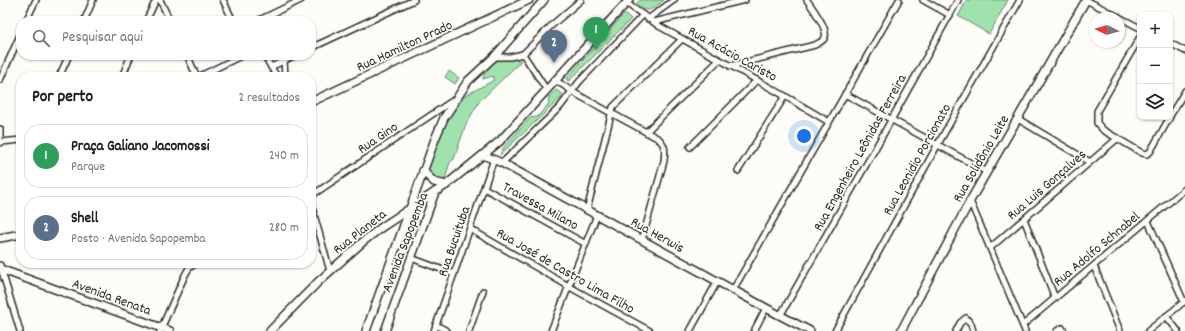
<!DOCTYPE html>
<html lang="pt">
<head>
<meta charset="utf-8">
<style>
  :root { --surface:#fff; --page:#f2f2f2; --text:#222; --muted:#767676; --line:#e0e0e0; --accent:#c8321e }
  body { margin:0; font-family:Dekko,sans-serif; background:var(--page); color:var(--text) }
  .controls { position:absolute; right:12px; top:12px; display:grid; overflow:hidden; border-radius:8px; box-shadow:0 1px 3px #0004 }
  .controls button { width:36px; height:36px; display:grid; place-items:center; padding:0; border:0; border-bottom:1px solid var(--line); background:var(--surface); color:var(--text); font:20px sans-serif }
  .compass { position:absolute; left:1089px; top:12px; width:36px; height:36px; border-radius:50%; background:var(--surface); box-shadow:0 1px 3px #0004; rotate:276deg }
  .you { position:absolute; left:804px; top:136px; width:14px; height:14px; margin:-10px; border:3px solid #fff; border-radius:50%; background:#1a73e8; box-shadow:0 0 0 6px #1a73e833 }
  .badge { display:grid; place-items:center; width:26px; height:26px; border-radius:50%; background:var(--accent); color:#fff; font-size:13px; font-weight:700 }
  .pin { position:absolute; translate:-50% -33px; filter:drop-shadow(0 1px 2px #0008) }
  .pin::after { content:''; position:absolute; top:21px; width:14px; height:12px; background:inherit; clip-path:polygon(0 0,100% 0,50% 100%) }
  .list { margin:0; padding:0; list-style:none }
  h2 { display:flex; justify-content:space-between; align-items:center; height:52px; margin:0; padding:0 16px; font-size:17px }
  h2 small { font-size:13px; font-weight:400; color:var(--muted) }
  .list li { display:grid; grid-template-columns:26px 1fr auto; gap:12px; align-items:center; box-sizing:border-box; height:64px; margin:0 8px 8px; padding:0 8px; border:1px solid var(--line); border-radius:16px }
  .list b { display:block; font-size:15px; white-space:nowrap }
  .list p { margin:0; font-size:13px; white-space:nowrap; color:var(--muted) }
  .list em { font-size:13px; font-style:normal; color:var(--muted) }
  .icon { flex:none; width:22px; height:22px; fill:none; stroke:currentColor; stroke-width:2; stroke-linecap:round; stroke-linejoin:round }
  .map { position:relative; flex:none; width:1185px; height:331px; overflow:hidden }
  .search { position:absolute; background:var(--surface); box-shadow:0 1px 3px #0004; left:16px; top:16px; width:300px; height:44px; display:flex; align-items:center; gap:10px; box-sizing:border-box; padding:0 14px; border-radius:16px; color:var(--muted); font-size:15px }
  .panel { position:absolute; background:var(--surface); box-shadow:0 1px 3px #0004; left:16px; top:72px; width:300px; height:196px; border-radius:16px }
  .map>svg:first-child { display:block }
</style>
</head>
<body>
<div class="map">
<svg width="1185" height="331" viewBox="0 0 1185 331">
  <rect width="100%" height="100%" fill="#fdfcf7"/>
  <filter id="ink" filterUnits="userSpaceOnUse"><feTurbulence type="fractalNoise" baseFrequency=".025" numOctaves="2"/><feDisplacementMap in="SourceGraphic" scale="8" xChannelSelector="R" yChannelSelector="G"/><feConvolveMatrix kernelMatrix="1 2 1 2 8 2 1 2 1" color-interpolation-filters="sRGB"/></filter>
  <g filter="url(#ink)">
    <g fill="#a0e2ad" stroke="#66866c">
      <path d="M640,0h24c-12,9 -15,15 -28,4z"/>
      <path d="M967,0h41l-19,34 -31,-18z"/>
      <path d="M624,14l6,4 1,1 -60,60 -3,2 -2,-2z"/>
      <path d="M515,59l6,2 -42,41 -13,22 -12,35 -4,3 -5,17c-7,3 -10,0 -16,-4l-1,-7 16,-42 15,-27 35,-19 -1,-4 -10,3v-2c10,-19 12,-17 32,-18z"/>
      <path d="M449,71l10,7 -4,6 -10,-7z"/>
      <path d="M556,90l8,5 -64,60 3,-7 27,-30 7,-1 11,-12 1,-8z"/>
    </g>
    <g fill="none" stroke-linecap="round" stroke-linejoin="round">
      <g stroke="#2b2b2b" stroke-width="8">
        <g id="street">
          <path d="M160,0l10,21"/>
          <path d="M223,0l10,21"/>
          <path d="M923,0l27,15"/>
          <path d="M1086,0l54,28"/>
          <path d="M626,3l33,23 119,66 51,30"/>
          <path d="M648,19l26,-19"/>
          <path d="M26,21l10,-21"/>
          <path d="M84,21l9,-21"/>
          <path d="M146,21l10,-21"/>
          <path d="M257,21l44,-21"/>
          <path d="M654,22l91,-22"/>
          <path d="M1140,37l-43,74v12l6,7 39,23 5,1 3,-2 20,-35"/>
          <path d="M1170,43l15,8"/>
          <path d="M311,48l103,-48"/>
          <path d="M523,54l29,-29 29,-25"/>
          <path d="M523,54l23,35"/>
          <path d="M187,55l10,22"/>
          <path d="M264,55l13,22"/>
          <path d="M494,57h16l13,-3"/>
          <path d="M284,60l1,17"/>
          <path d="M730,66l85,-21c3,-2 9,-4 10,-8 3,-9 -13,-29 -18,-37"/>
          <path d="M271,67l25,-12"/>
          <path d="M59,77l10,-22"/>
          <path d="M122,77l9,-22"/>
          <path d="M198,77l45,-22"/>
          <path d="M0,80l21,-47"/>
          <path d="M555,80l23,15 81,44c7,7 6,12 5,22l-22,79"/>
          <path d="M845,94l142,78"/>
          <path d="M1170,116l15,-25"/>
          <path d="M1018,119l72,43"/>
          <path d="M0,129v14"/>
          <path d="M646,132l73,-72"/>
          <path d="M1,142l20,-2"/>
          <path d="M690,147l67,-67"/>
          <path d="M502,163l58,-56 19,-25 64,-67"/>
          <path d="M738,171l47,-75"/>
          <path d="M484,188l102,56"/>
          <path d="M311,196l144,-97"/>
          <path d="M970,201l55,130"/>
          <path d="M311,204l19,67"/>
          <path d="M587,210l26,-103 69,-68"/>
          <path d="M1024,219l31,79"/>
          <path d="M1148,221l36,81"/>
          <path d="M470,229l107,62 73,40"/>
          <path d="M990,248l128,-110"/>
          <path d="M411,258l43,16"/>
          <path d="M0,265l20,66"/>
          <path d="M1094,266l26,65"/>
          <path d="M733,290l166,-290"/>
          <path d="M780,316l95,-167 83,-149"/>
          <path d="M1166,316l12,15"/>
          <path d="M436,325l11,6"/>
          <path d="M1023,325l162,-136"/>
          <path d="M160,331l25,-56 4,-7 7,-5"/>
          <path d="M434,331l60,-172"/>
          <path d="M469,331l14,-40"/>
          <path d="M551,331l46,-116"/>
          <path d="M690,331l27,-49"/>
          <path d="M754,331l12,-23"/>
          <path d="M835,331l103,-187 82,-144"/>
          <path d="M956,331l4,-8 6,-5 5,6 2,7"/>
          <path d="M1057,331l5,-3 2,3"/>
          <path d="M1148,331l37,-30"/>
        </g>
      </g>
      <g stroke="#2b2b2b" stroke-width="10">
        <g id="secondary">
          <path d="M311,102l218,-102"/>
          <path d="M483,155l19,8 264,145 44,23"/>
          <path d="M423,171l11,11 12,3"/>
          <path d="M0,238l21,-4"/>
          <path d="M0,269l170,62"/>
          <path d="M270,331l49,-50 46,-41 17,-13 64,-42 54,-44 129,-141"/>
          <path d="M366,331l69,-192 9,-21 24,-37 26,-24 50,-57"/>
          <path d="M385,331l50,-139"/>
          <path d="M901,331l69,-130 116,-201"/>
        </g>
      </g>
      <use href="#street" stroke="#fdfcf7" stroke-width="5"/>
      <use href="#secondary" stroke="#fdfcf7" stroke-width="7"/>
    </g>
  </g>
  <g text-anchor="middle" stroke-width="3.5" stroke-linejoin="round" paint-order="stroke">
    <g font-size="14" fill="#2b2b2b" stroke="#fdfcf7">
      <text transform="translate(404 45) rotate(-25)" y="5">Rua Hamilton Prado</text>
      <text transform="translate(733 53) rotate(29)" y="5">Rua Acácio Caristo</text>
      <text transform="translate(377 137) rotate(-34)" y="5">Rua Gino</text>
      <text transform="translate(859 152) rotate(-61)" y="5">Rua Engenheiro Leônidas Ferreira</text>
      <text transform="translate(980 158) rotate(-60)" y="5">Rua Solidônio Leite</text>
      <text transform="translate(916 159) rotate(-61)" y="5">Rua Leonidio Porcionato</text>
      <text transform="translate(1046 184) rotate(-41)" y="5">Rua Luis Gonçalves</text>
      <text transform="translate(541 205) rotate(29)" y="5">Travessa Milano</text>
      <text transform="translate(359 231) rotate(-38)" y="5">Rua Planeta</text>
      <text transform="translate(658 234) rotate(29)" y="5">Rua Herwis</text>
      <text transform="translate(453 241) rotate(-71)" y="5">Rua Bucuituba</text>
      <text transform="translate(404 242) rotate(-69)" y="5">Avenida Sapopemba</text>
      <text transform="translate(1096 248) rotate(-40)" y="5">Rua Adolfo Schnabel</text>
      <text transform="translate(566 270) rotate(30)" y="5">Rua José de Castro Lima Filho</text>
      <text transform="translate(112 296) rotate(20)" y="5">Avenida Renata</text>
    </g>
  </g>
</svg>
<div class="controls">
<button>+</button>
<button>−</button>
<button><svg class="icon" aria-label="layers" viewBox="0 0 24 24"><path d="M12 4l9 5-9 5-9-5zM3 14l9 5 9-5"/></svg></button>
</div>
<svg class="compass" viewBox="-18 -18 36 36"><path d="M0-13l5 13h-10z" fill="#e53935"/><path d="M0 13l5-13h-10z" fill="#767676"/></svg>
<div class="you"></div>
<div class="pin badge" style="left:596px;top:50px;background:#2e9e5b">1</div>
<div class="pin badge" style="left:554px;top:63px;background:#5c6f8a">2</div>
<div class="search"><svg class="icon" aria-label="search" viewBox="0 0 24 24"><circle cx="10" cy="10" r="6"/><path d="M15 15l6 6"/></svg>Pesquisar aqui</div>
<section class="panel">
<h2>Por perto<small>2 resultados</small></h2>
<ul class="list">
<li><span class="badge" style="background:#2e9e5b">1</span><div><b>Praça Galiano Jacomossi</b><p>Parque</p></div><em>240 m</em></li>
<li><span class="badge" style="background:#5c6f8a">2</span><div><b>Shell</b><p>Posto · Avenida Sapopemba</p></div><em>280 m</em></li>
</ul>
</section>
</div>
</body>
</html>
